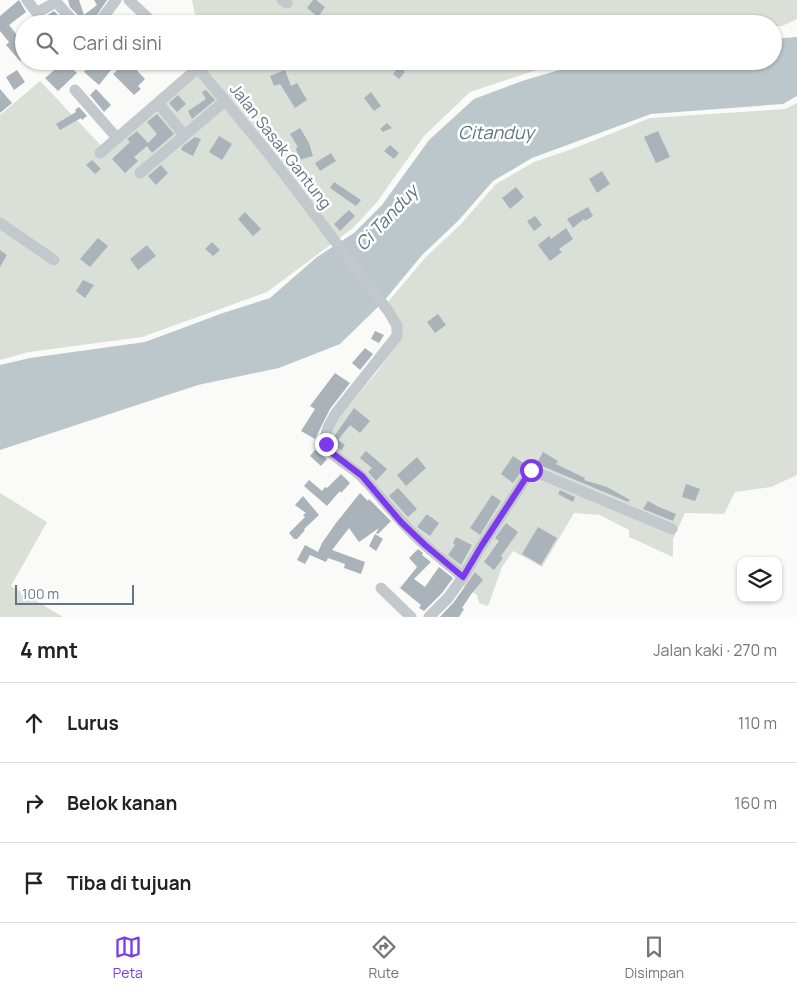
<!DOCTYPE html>
<html lang="id">
<head>
<meta charset="utf-8">
<style>
  :root { --surface:#fff; --page:#f6f6f6; --text:#222; --muted:#767676; --line:#e0e0e0; --accent:#7c3aed }
  body { margin:0; font-family:Manrope,sans-serif; background:var(--page); color:var(--text) }
  .controls { position:absolute; right:15px; bottom:15px; display:grid; overflow:hidden; border-radius:10px; box-shadow:0 1px 4px #0004 }
  .controls button { width:45px; height:45px; display:grid; place-items:center; padding:0; border:0; border-bottom:1px solid var(--line); background:var(--surface); color:var(--text); font:25px sans-serif }
  .scale { position:absolute; left:15px; bottom:12px; width:119px; box-sizing:border-box; padding-left:5px; border:2px solid #657683; border-top:0; font-size:14px; line-height:18px; white-space:nowrap; color:#657683; -webkit-text-stroke:4px #fff; paint-order:stroke }
  .stop { position:absolute; width:15px; height:15px; margin:-11px; border:4px solid #7c3aed; border-radius:50%; background:#fff }
  .stop.end { background:#7c3aed; border-color:#fff; box-shadow:0 1px 5px #0008 }
  .list { margin:0; padding:0; list-style:none }
  h2 { display:flex; justify-content:space-between; align-items:center; height:65px; margin:0; padding:0 20px; font-size:21px }
  h2 small { font-size:16px; font-weight:400; color:var(--muted) }
  .list li { display:grid; grid-template-columns:32px 1fr auto; gap:15px; align-items:center; box-sizing:border-box; height:80px; padding:0 20px; border-top:1px solid var(--line) }
  .list b { display:block; font-size:19px; white-space:nowrap }
  .list em { font-size:16px; font-style:normal; color:var(--muted) }
  .icon { flex:none; width:28px; height:28px; fill:none; stroke:currentColor; stroke-width:2; stroke-linecap:round; stroke-linejoin:round }
  .map { position:relative; flex:none; width:797px; height:617px; overflow:hidden }
  .search { position:absolute; background:var(--surface); box-shadow:0 1px 4px #0004; left:15px; right:15px; top:15px; height:55px; display:flex; align-items:center; gap:12px; box-sizing:border-box; padding:0 18px; border-radius:28px; color:var(--muted); font-size:19px }
  .sheet { height:305px; background:var(--surface) }
  nav { display:flex; justify-content:space-around; align-items:center; box-sizing:border-box; height:70px; border-top:1px solid var(--line); background:var(--surface); font-size:14px; color:var(--muted) }
  nav a { display:grid; justify-items:center; gap:2px }
  nav .on { color:var(--accent) }
  .map>svg:first-child { display:block }
</style>
</head>
<body>
<div class="map">
<svg width="797" height="617" viewBox="0 0 797 617">
  <rect width="100%" height="100%" fill="#fafaf8"/>
  <g fill="#dadfd7">
    <path d="M192,0h605v19l-15,7 -9,1v-3h-576z"/>
    <path d="M206,61h358l-94,31 -46,44 -47,66 -24,26 -86,64 -125,45 -113,15 -29,8v-245l40,-34 68,72 56,-51z"/>
    <path d="M797,103v372l-26,12 -36,5 -11,22 -39,-1 -12,26v18l-44,-20v-7l-29,-15 -26,-2 -32,54 -29,-16 -11,16 -14,39 -9,-3 -2,-8 -15,-10 -36,-42 -96,-98v-12l11,-18 36,-43 23,-33 -13,-36 38,-45 36,-34 35,-40 38,-22 41,-14 75,-30 135,-9z"/>
    <path d="M0,493l47,29 -36,64 52,31h-63z"/>
  </g>
  <path fill="#bbc7cb" d="M797,37v59l-14,8 -132,10 -119,44 -39,23 -35,40 -36,34 -38,46 -44,43 -61,24 -81,17 -198,65v-85l30,-7 115,-16 78,-29 47,-15 47,-41 37,-24 28,-28 47,-65 45,-41 48,-18 67,-20h184v-22z"/>
  <g fill="#aab3b9">
    <path d="M19,0l7,12 -17,13 8,10 7,-6v29l-4,3 -14,-16 3,-3 -9,-11v-15z"/>
    <path d="M68,0h11l5,15 13,-10 -3,-5h13l-16,24h-8l-1,-5 -12,-12z"/>
    <path d="M313,0h3l9,7 -7,10 -11,-9z"/>
    <path d="M54,11l8,8 -6,5h-27l5,-5h7z"/>
    <path d="M177,16l9,8h-15z"/>
    <path d="M65,61l12,12 -19,18 -13,-13z"/>
    <path d="M92,61h7l12,9 -12,15 -15,-13z"/>
    <path d="M126,61h2l17,18 -7,7 3,3 -7,6 -21,-21z"/>
    <path d="M399,67l6,5 -6,7 -6,-5z"/>
    <path d="M17,70l8,12 -11,8 -8,-13z"/>
    <path d="M285,70l6,16 6,-3 10,17 -12,8 -15,-24 -6,2 -4,-10z"/>
    <path d="M0,89l12,14 -12,10z"/>
    <path d="M96,89l15,16 -7,7 -14,-17z"/>
    <path d="M206,90l9,10 -23,19 -4,-8 18,-12 -4,-7z"/>
    <path d="M371,92l10,14 -7,5 -10,-13z"/>
    <path d="M178,95l8,9 -9,8 -8,-9z"/>
    <path d="M79,107l8,9 -5,4 -1,-2 -21,12 -4,-6 20,-12 -1,-2z"/>
    <path d="M157,114l17,20 -22,19 -5,-7 -13,11 4,4 -13,12 -13,-14 18,-17 -3,-3 10,-8 11,12 9,-9 -10,-12z"/>
    <path d="M387,123l5,5 -9,4 -3,-3z"/>
    <path d="M300,128l9,15 4,13 -14,4 -3,-12 2,-1 -8,-13z"/>
    <path d="M658,131l12,26 -14,6 -12,-26z"/>
    <path d="M219,136l13,8 -10,16 -13,-8z"/>
    <path d="M195,137l6,2 -8,17 -12,-6 2,-4z"/>
    <path d="M390,145l9,8 -5,6 -10,-8z"/>
    <path d="M331,153l5,8 -16,10 -5,-8z"/>
    <path d="M92,160l9,9 -6,5 -9,-9z"/>
    <path d="M161,165l7,8 -12,12 -8,-9z"/>
    <path d="M602,171l8,13 -13,9 -8,-14z"/>
    <path d="M334,182l27,18 -5,6 -26,-18z"/>
    <path d="M516,187l8,10 -14,12 -8,-11z"/>
    <path d="M588,207l5,9 -8,5 -1,-2 -11,9 -6,-9z"/>
    <path d="M349,210l6,6 -15,15 -6,-7z"/>
    <path d="M245,212l16,17 -8,7 -15,-17z"/>
    <path d="M535,216l7,9 -8,6 -7,-10z"/>
    <path d="M566,228l7,11 -14,10 3,3 -12,9 -12,-16 11,-9 2,3z"/>
    <path d="M98,238l10,8 -18,21 -10,-8z"/>
    <path d="M212,242l8,8 -7,6 -8,-7z"/>
    <path d="M147,245l9,11 -18,14 -8,-11z"/>
    <path d="M0,250l7,5 -7,12z"/>
    <path d="M83,280l11,5 -9,13 -9,-7z"/>
    <path d="M438,314l8,11 -11,8 -8,-11z"/>
    <path d="M375,331l9,4 -5,8 -8,-4z"/>
    <path d="M365,348l8,6 -13,16 -8,-7z"/>
    <path d="M335,373l15,10 -20,26 -15,30 -14,-8 14,-22 -5,-3z"/>
    <path d="M354,408l16,13 -10,12 -10,-8 -12,15 7,5 -4,6 -6,-7 -2,-6z"/>
    <path d="M315,450l12,9 -6,7 -11,-10z"/>
    <path d="M366,451l21,18 -11,12 -8,-9 4,-4 -12,-10z"/>
    <path d="M543,452l15,9 -2,3 29,14 -1,2 23,7 23,13 -2,2 -86,-36 -5,-3z"/>
    <path d="M513,456l13,9 -13,18 -12,-9z"/>
    <path d="M417,457l9,11 -20,18 -9,-11z"/>
    <path d="M341,474l9,9 -9,10 -1,-2 -13,15 -23,-20 5,-6 13,11 3,-4 2,1z"/>
    <path d="M686,484l14,5 -5,12 -13,-4z"/>
    <path d="M398,488l19,21 -9,8 -19,-21z"/>
    <path d="M560,490l15,7 -2,5 -15,-8z"/>
    <path d="M360,493l8,8 1,-2 22,22 -13,13 -2,-1 3,-5 -20,14 -10,-14 -17,22 33,12 -4,12 -17,-6 1,-4 -17,-6 -2,4 -16,-7 -5,9 -8,-4 8,-15 13,7 4,-9 14,-20z"/>
    <path d="M492,495l9,6 -21,34 -10,-7z"/>
    <path d="M303,496l16,19 -15,14 1,1 -8,9h-3l-5,-6 16,-16 -2,-2 3,-2 -11,-8z"/>
    <path d="M648,501l11,6 17,7 -3,7 -30,-12z"/>
    <path d="M426,515h2l11,8 -9,13 -13,-9z"/>
    <path d="M506,523l12,9 -17,24 2,2 -9,12 -10,-8 15,-21 -4,-3z"/>
    <path d="M538,527l19,11 -16,27 -19,-11z"/>
    <path d="M375,534l8,5 -7,12 -7,-5z"/>
    <path d="M456,537l16,8 -11,20 -13,-10 7,-10 -2,-2z"/>
    <path d="M418,549l5,4 -1,2 9,7 -17,17 11,8 14,-20 14,11 -11,15 -18,18 -5,-3 2,-3 -21,-17 17,-21 -8,-9z"/>
    <path d="M475,572l8,8 -11,13 -10,15 2,1 -5,8h-19l14,-15z"/>
  </g>
  <g fill="none" stroke-linecap="round" stroke-linejoin="round">
    <g stroke="#c3c8cc" stroke-width="11">
      <path d="M27,0l9,12h2l18,-10 20,22"/>
      <path d="M129,0l25,24"/>
      <path d="M282,0l5,3"/>
      <path d="M98,24l18,-24"/>
      <path d="M192,61l76,92 121,159 8,14v10l-61,77c-5,9 -13,20 -10,31 5,13 28,24 37,34 21,22 39,47 62,67 12,11 26,21 38,32"/>
      <path d="M75,90l42,48"/>
      <path d="M158,103l26,32"/>
      <path d="M100,153l98,-85"/>
      <path d="M140,173l85,-72"/>
      <path d="M0,223l54,37"/>
      <path d="M381,588l30,29"/>
      <path d="M429,617l19,-19 15,-21 19,-32 49,-75 141,59"/>
    </g>
  </g>
  <g fill="none" stroke-linecap="round" stroke-linejoin="round">
    <path stroke="#7c3aed" stroke-width="6" d="M326,444l6,9 30,23 39,46 24,23 38,32 19,-32 49,-75"/>
  </g>
  <g text-anchor="middle" stroke-width="5" stroke-linejoin="round" paint-order="stroke">
    <g font-size="16" fill="#657683" stroke="#fff">
      <text transform="translate(281 146) rotate(52)" y="6">Jalan Sasak Gantung</text>
    </g>
    <g font-size="18" font-style="italic" fill="#60757c" stroke="#fff">
      <text x="496" y="139">Citanduy</text>
      <text transform="translate(387 218) rotate(-47)" y="6">Ci Tanduy</text>
    </g>
  </g>
</svg>
<div class="controls">
<button><svg class="icon" aria-label="layers" viewBox="0 0 24 24"><path d="M12 4l9 5-9 5-9-5zM3 14l9 5 9-5"/></svg></button>
</div>
<div class="scale">100 m</div>
<div class="stop" style="left:531px;top:470px"></div>
<div class="stop end" style="left:326px;top:444px"></div>
<div class="search"><svg class="icon" aria-label="search" viewBox="0 0 24 24"><circle cx="10" cy="10" r="6"/><path d="M15 15l6 6"/></svg>Cari di sini</div>
</div>
<section class="sheet">
<h2>4 mnt<small>Jalan kaki · 270 m</small></h2>
<ul class="list">
<li><svg class="icon" aria-label="ahead" viewBox="0 0 24 24"><path d="M12 20V5M6 11l6-6 6 6"/></svg><div><b>Lurus</b></div><em>110 m</em></li>
<li><svg class="icon" aria-label="right" viewBox="0 0 24 24"><path d="M7 20v-9h11M14 6l5 5-5 5"/></svg><div><b>Belok kanan</b></div><em>160 m</em></li>
<li><svg class="icon" aria-label="arrive" viewBox="0 0 24 24"><path d="M6 21V4h12l-3 4 3 4H6"/></svg><div><b>Tiba di tujuan</b></div></li>
</ul>
</section>
<nav>
<a class="on"><svg class="icon" aria-label="map" viewBox="0 0 24 24"><path d="M3 6l6-2 6 2 6-2v14l-6 2-6-2-6 2zM9 4v14M15 6v14"/></svg>Peta</a>
<a><svg class="icon" aria-label="directions" viewBox="0 0 24 24"><path d="M12 3l9 9-9 9-9-9zM9 14v-3h6M13 9l2 2-2 2"/></svg>Rute</a>
<a><svg class="icon" aria-label="saved" viewBox="0 0 24 24"><path d="M7 4h10v16l-5-4-5 4z"/></svg>Disimpan</a>
</nav>
</body>
</html>
